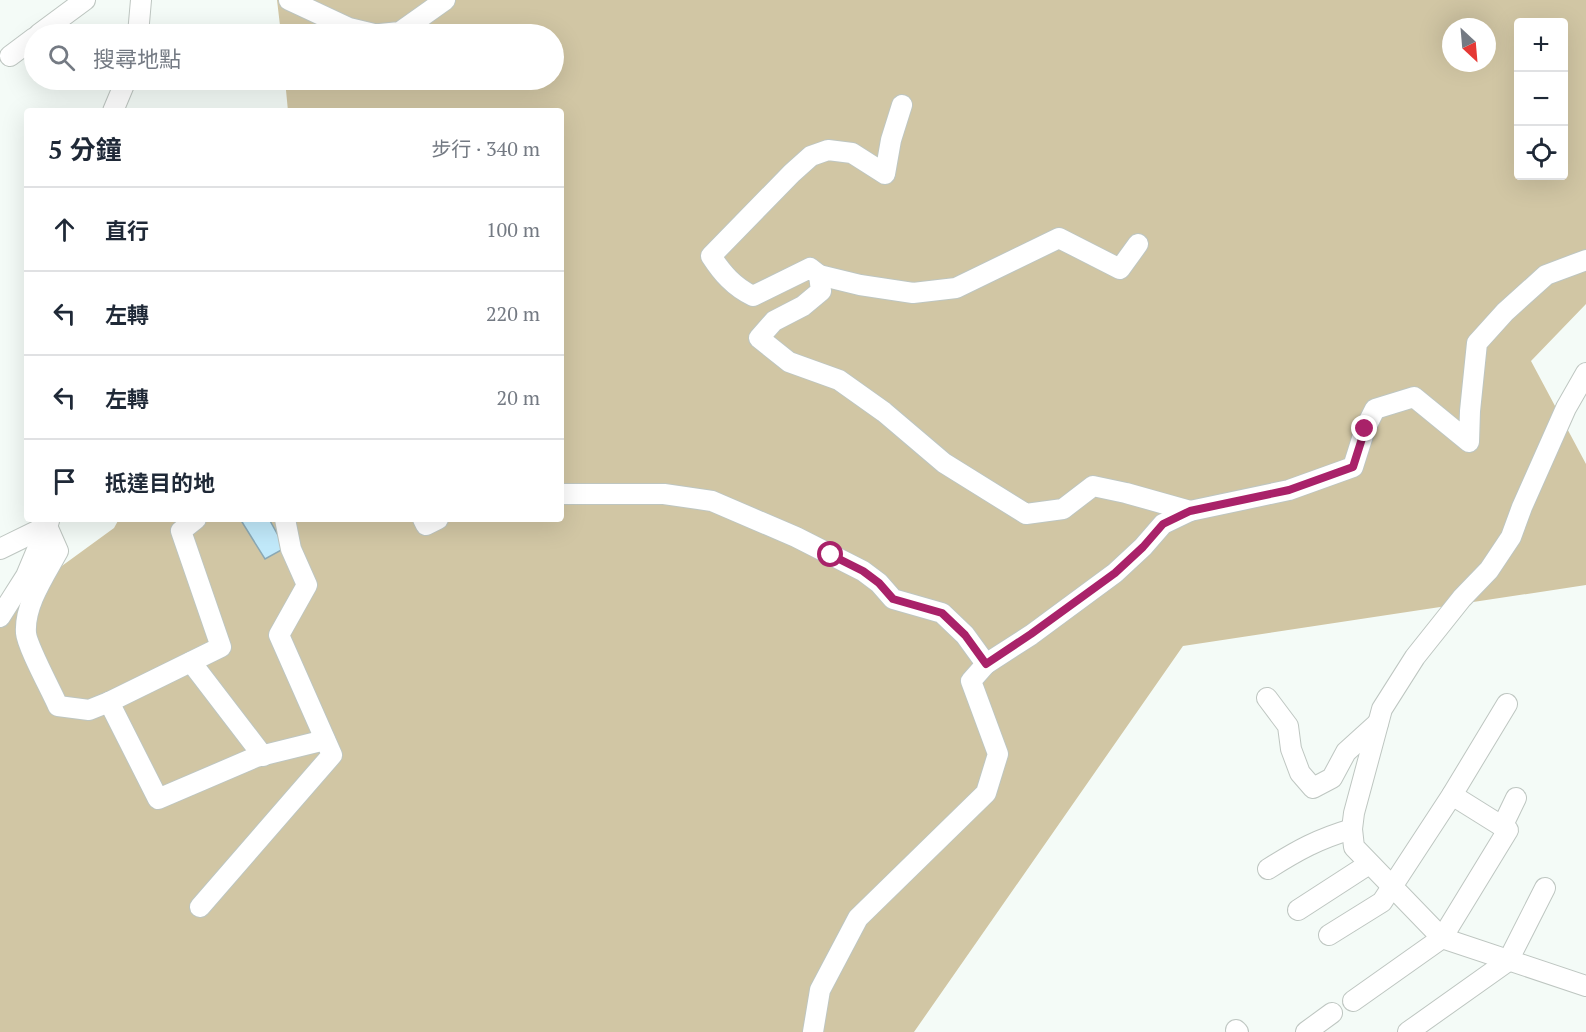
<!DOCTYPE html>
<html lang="zh-TW">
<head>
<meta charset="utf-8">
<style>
  :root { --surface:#fff; --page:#f2f2f3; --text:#1f2937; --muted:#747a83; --line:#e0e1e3 }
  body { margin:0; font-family:"PT Serif","Noto Sans TC",serif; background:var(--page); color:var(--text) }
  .controls { position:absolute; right:18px; top:18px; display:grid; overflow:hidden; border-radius:6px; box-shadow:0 6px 24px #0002 }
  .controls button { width:54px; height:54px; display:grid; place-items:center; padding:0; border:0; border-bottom:2px solid var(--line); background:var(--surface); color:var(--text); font:30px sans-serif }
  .compass { position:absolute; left:1442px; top:18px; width:54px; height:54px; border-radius:50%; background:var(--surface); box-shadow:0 6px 24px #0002; rotate:154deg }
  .stop { position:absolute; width:18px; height:18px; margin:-14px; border:4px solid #a92269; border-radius:50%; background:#fff }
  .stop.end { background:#a92269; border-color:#fff; box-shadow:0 2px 6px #0008 }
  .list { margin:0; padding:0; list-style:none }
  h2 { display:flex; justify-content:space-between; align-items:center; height:78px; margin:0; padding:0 24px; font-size:26px }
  h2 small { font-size:20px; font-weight:400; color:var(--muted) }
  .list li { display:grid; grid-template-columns:39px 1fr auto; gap:18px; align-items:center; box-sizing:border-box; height:84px; padding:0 24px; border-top:2px solid var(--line) }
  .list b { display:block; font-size:22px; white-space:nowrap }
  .list em { font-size:20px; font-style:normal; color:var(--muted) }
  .icon { flex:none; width:33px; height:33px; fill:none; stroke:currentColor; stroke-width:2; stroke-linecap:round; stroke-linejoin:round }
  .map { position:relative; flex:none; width:1586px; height:1032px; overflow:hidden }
  .search { position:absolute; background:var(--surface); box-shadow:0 6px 24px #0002; left:24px; top:24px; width:540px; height:66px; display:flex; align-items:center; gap:15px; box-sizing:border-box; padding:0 21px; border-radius:33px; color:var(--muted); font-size:22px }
  .panel { position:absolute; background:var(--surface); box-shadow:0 6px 24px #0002; left:24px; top:108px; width:540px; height:414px; border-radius:6px }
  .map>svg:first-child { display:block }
</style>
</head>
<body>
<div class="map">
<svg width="1586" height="1032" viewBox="0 0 1586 1032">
  <rect width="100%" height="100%" fill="#f4fbf7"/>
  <path fill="#d1c6a4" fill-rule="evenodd" d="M277,0h1309v304l-55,57 55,103v121l-403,61 -269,386h-914v-421l114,-83 5,-9h442v-408h-273l-3,-31h269v-46h-273zM1518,22h46v154h-46zM1451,27h36v36h-36z"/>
  <path fill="#c1e9fa" stroke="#8ba8b4" stroke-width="1.5" d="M247,519h22l16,29 -20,11 -23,-37z"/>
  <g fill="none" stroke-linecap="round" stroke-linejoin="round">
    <g stroke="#bec6c1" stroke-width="22">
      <g id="minor">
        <path d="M289,0l60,28 25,6"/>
        <path d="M39,34l46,-34"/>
        <path d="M138,34l3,-34"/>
        <path d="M380,34l20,-2 45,-32"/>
        <path d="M10,56l24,-18"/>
        <path d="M902,105l-11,35 -6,34 -33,-21 -24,-3 -17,6 -19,17 -81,83c11,17 23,31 42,40l57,-28 9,7 2,16 -18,15 -29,15 -15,17 30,24 50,18 45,32 60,51 82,51 37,-5 30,-23 33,7 64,18"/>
        <path d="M113,111l13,-31"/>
        <path d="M819,275l41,10 53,8 43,-5 103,-50 61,31 18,-25"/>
        <path d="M1586,373l-20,35 -44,99 -11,30 -22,33 -27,28 -47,59 -33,52 -28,104 -2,16 2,18 88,91 144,48"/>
        <path d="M561,494h103l48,7 84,36 67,34 16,12 14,16 49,14 23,22 21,29 45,-29 84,-62 28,-26 20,-23 27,-13 99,-21 64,-23 12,-38 10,-20 39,-12 55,45 1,-31 7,-68 28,-31 41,-37 40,-15"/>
        <path d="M423,519l3,6 12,-6"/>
        <path d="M47,526l11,25c-13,24 -34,54 -32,82 1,13 26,59 32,73l31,4 20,-8 112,-55 -40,-116 15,-12"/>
        <path d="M0,549l47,-23 2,-5"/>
        <path d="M0,617l26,-41 21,-50"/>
        <path d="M191,662l72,94"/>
        <path d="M1267,698l21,28 3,23 9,24 13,15 19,-10 14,-26 32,-29"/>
        <path d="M109,702l49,97 98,-42 69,-17"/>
        <path d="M1502,827l14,-29"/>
        <path d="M1268,869c30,-19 50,-30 84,-40"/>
        <path d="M200,907l132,-152 -53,-120 28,-50 -16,-36 -6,-30"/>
        <path d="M1298,910l71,-46"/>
        <path d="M1329,935l53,-33 70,-107 55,-91"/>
        <path d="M1353,1001l89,-63 66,-108 -56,-35"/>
        <path d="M1236,1030l2,2"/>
        <path d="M813,1032l7,-42 38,-72 128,-125 12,-39 -27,-73 15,-17"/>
        <path d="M1306,1032l26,-19"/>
        <path d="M1408,1032l100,-71 37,-73"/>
      </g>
    </g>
    <use href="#minor" stroke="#fff" stroke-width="20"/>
  </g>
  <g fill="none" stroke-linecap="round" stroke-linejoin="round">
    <path stroke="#a92269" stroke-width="8" d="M831,555l32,16 16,12 14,16 49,14 23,22 21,29 45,-30 84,-61 28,-26 20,-23 27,-13 99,-21 64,-23 12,-38"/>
  </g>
</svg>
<div class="controls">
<button>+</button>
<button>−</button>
<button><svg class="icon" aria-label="locate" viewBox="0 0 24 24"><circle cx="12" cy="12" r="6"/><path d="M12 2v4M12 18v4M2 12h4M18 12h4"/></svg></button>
</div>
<svg class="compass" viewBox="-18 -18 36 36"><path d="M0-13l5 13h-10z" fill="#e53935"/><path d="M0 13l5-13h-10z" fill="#747a83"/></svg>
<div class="stop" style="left:831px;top:555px"></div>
<div class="stop end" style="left:1365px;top:429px"></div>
<div class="search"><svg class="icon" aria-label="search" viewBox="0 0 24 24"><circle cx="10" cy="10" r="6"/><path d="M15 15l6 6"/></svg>搜尋地點</div>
<section class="panel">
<h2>5 分鐘<small>步行 · 340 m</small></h2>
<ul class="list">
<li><svg class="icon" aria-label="ahead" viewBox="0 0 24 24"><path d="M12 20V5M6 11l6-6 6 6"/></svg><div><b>直行</b></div><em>100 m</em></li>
<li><svg class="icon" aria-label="left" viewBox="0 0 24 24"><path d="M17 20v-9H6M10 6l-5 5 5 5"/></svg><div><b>左轉</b></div><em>220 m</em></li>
<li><svg class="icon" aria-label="left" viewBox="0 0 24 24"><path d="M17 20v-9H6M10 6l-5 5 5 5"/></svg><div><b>左轉</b></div><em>20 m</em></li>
<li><svg class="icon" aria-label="arrive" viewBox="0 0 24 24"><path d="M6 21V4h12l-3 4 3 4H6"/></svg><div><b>抵達目的地</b></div></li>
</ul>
</section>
</div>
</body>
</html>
